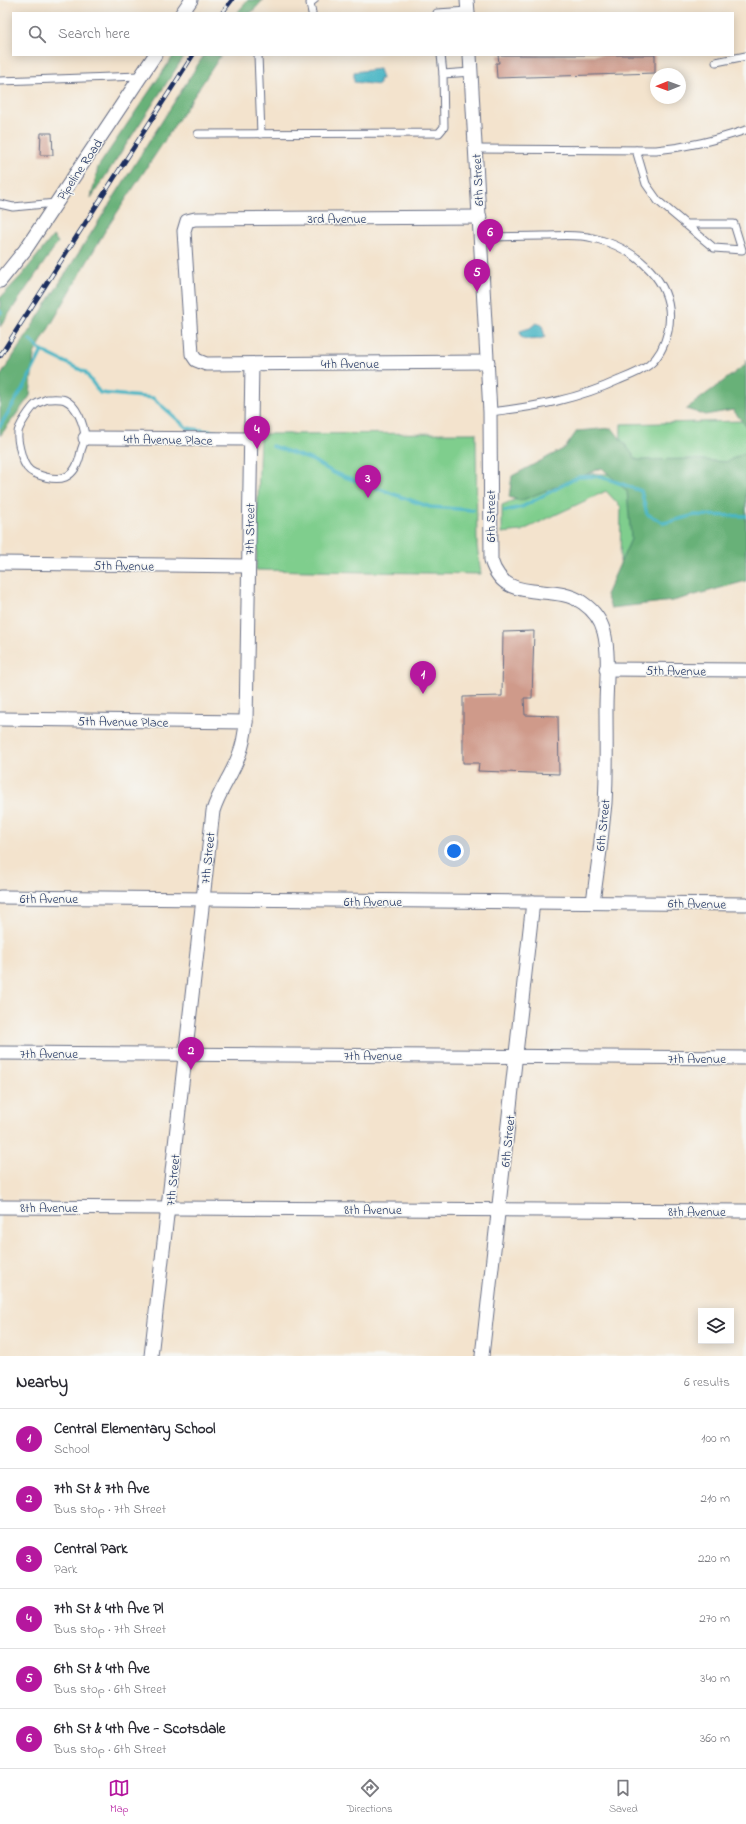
<!DOCTYPE html>
<html lang="en">
<head>
<meta charset="utf-8">
<style>
  :root { --surface:#fff; --page:#f7f7f7; --text:#2b2b33; --muted:#7c7c81; --line:#e1e1e2; --accent:#b5179e }
  body { margin:0; font-family:"Indie Flower",sans-serif; background:var(--page); color:var(--text) }
  .controls { position:absolute; right:12px; bottom:12px; display:grid; overflow:hidden; border-radius:0px; box-shadow:0 2px 10px #0003 }
  .controls button { width:36px; height:36px; display:grid; place-items:center; padding:0; border:0; border-bottom:1px solid var(--line); background:var(--surface); color:var(--text); font:20px sans-serif }
  .compass { position:absolute; left:650px; top:68px; width:36px; height:36px; border-radius:50%; background:var(--surface); box-shadow:0 2px 10px #0003; rotate:269deg }
  .you { position:absolute; left:454px; top:851px; width:14px; height:14px; margin:-10px; border:3px solid #fff; border-radius:50%; background:#1a73e8; box-shadow:0 0 0 6px #1a73e833 }
  .badge { display:grid; place-items:center; width:26px; height:26px; border-radius:50%; background:var(--accent); color:#fff; font-size:13px; font-weight:700 }
  .pin { position:absolute; translate:-50% -33px; filter:drop-shadow(0 1px 2px #0008) }
  .pin::after { content:''; position:absolute; top:21px; width:14px; height:12px; background:inherit; clip-path:polygon(0 0,100% 0,50% 100%) }
  .list { margin:0; padding:0; list-style:none }
  h2 { display:flex; justify-content:space-between; align-items:center; height:52px; margin:0; padding:0 16px; font-size:17px }
  h2 small { font-size:13px; font-weight:400; color:var(--muted) }
  .list li { display:grid; grid-template-columns:26px 1fr auto; gap:12px; align-items:center; box-sizing:border-box; height:60px; padding:0 16px; border-top:1px solid var(--line) }
  .list b { display:block; font-size:15px; white-space:nowrap }
  .list p { margin:0; font-size:13px; white-space:nowrap; color:var(--muted) }
  .list em { font-size:13px; font-style:normal; color:var(--muted) }
  .icon { flex:none; width:22px; height:22px; fill:none; stroke:currentColor; stroke-width:2; stroke-linecap:round; stroke-linejoin:round }
  .map { position:relative; flex:none; width:746px; height:1356px; overflow:hidden }
  .search { position:absolute; background:var(--surface); box-shadow:0 2px 10px #0003; left:12px; right:12px; top:12px; height:44px; display:flex; align-items:center; gap:10px; box-sizing:border-box; padding:0 14px; border-radius:0px; color:var(--muted); font-size:15px }
  .sheet { height:412px; background:var(--surface) }
  nav { display:flex; justify-content:space-around; align-items:center; box-sizing:border-box; height:56px; border-top:1px solid var(--line); background:var(--surface); font-size:11px; color:var(--muted) }
  nav a { display:grid; justify-items:center; gap:2px }
  nav .on { color:var(--accent) }
  .map>svg:first-child { display:block }
</style>
</head>
<body>
<div class="map">
<svg width="746" height="1356" viewBox="0 0 746 1356">
  <rect width="100%" height="100%" fill="#f6f6f2"/>
  <filter id="ink" filterUnits="userSpaceOnUse"><feTurbulence type="fractalNoise" baseFrequency=".025" numOctaves="2"/><feDisplacementMap in="SourceGraphic" scale="8" xChannelSelector="R" yChannelSelector="G"/><feConvolveMatrix kernelMatrix="1 2 1 2 8 2 1 2 1" color-interpolation-filters="sRGB"/></filter>
  <filter id="wash" filterUnits="userSpaceOnUse"><feTurbulence type="fractalNoise" baseFrequency=".012" numOctaves="4" result="noise"/><feDisplacementMap in="SourceGraphic" scale="16" xChannelSelector="R" yChannelSelector="G"/><feGaussianBlur stdDeviation="0.9" result="paint"/><feColorMatrix in="noise" values="0 0 0 0 0 0 0 0 0 0 0 0 0 0 0 0 0 1.4 0 .05"/><feComposite in="paint" operator="in"/></filter>
  <g filter="url(#wash)">
    <rect width="100%" height="100%" fill="#f3e3cd"/>
    <g fill="#7fce8d" stroke="#4d7e76">
      <path d="M746,397v163l-126,2 1,-55 -15,-16 -85,40 -19,2v-28l74,-31h44l1,-50 122,-3z"/>
      <path d="M476,433l1,113 4,28 -225,-4 4,-136z"/>
    </g>
    <g fill="#67b178" stroke="#41706b">
      <path d="M248,0h15l-12,13h-14z"/>
      <path d="M174,55h11l-94,143 7,-31z"/>
      <path d="M204,55h17l-116,176 -71,123 -4,42 -30,40v-59z"/>
      <path d="M53,236l5,6 -58,85v-29l22,-23z"/>
      <path d="M746,359v67l-13,-16 -28,5 -19,-6 59,-44z"/>
      <path d="M612,428l25,32 54,-1 35,3 20,-10v129l-73,20 -62,7 -5,-13 25,-56 -4,-48 -25,-23 -82,33 -11,-4 3,-21 53,-28 12,-17z"/>
    </g>
    <g fill="#4ab6c5" stroke="#327292">
      <path d="M379,69l3,10h-3v6l-25,-3v-10z"/>
      <path d="M536,323l6,2 3,12c-6,3 -18,4 -24,0l-1,-6 10,-3z"/>
    </g>
    <g fill="none" stroke-linecap="round" stroke-linejoin="round">
      <g stroke="#4ab6c5" stroke-width="3.5">
        <path d="M0,311l1,2"/>
        <path d="M30,340l12,11 43,21 15,21 53,5 34,30 35,5"/>
        <path d="M0,426l26,-43 16,-32"/>
        <path d="M272,446l40,14 22,13 96,34 43,3"/>
        <path d="M505,511l17,-4 56,-30 22,-1 41,15 6,23 17,9 31,-8 51,1"/>
      </g>
    </g>
    <g id="blocks">
      <g fill="#cf9a8a">
        <path d="M498,55h157v18l-158,5 -1,-15h3z"/>
        <path d="M41,133h11l1,22h-13z"/>
        <path d="M534,631l-2,67h-8l1,17 33,1 1,58 -81,-3 1,-8h-16v-66l39,-1 1,-64z"/>
      </g>
    </g>
  </g>
  <g filter="url(#ink)">
    <use href="#blocks" fill-opacity="0" stroke="#676e85" stroke-width="1"/>
    <g fill="none" stroke-linecap="round" stroke-linejoin="round">
      <g stroke="#676e85" stroke-width="9">
        <g id="lane">
          <path d="M312,13l-2,-10 4,-3"/>
          <path d="M437,13l31,-2"/>
          <path d="M258,55l3,79"/>
          <path d="M441,55l2,19 28,-2"/>
          <path d="M716,62l30,-6"/>
          <path d="M0,81l140,-5"/>
          <path d="M198,134l241,-1 5,-6 -1,-53"/>
          <path d="M475,149l181,1c33,-3 59,-10 90,-20"/>
          <path d="M636,150l10,34 12,17 56,47 28,2 -8,-26h-49"/>
          <path d="M0,204l13,3 43,-4"/>
          <path d="M481,237c21,0 42,-1 63,-1 16,0 33,-2 49,2 43,10 85,45 75,93 -3,13 -9,26 -19,34 -9,7 -20,11 -30,15 -41,19 -84,27 -129,32"/>
          <path d="M47,399c5,0 13,-1 18,1 12,5 19,25 20,37 0,4 -3,10 -4,14 -5,29 -21,33 -47,22 -7,-3 -10,-9 -12,-16 -2,-7 -5,-17 -4,-24 0,-6 13,-25 18,-29 3,-2 8,-3 11,-5z"/>
        </g>
      </g>
      <g stroke="#676e85" stroke-width="15">
        <g id="street">
          <path d="M467,0l1,13"/>
          <path d="M182,13l9,-13"/>
          <path d="M470,55l20,357 1,148c14,47 61,21 92,43 10,7 18,18 21,29 6,24 2,52 2,76 0,32 1,64 -1,95 -3,33 -7,66 -12,99"/>
          <path d="M480,217l-285,2 -8,2 -3,10 8,123 4,6 10,4 282,-2"/>
          <path d="M0,281l25,-31 130,-195"/>
          <path d="M85,438l165,1"/>
          <path d="M0,563l248,3"/>
          <path d="M606,669l140,1"/>
          <path d="M0,719l246,3"/>
          <path d="M0,897l746,7"/>
          <path d="M0,1053l746,5"/>
          <path d="M0,1207l746,4"/>
          <path d="M151,1356l62,-545c6,-20 19,-36 26,-56 4,-10 6,-21 7,-33l6,-358"/>
          <path d="M482,1356l51,-454"/>
        </g>
      </g>
      <use href="#lane" stroke="#fff" stroke-width="7"/>
      <use href="#street" stroke="#fff" stroke-width="13"/>
      <g stroke="#1b2f5e" stroke-width="4.5">
        <g id="rail">
          <path d="M222,13l10,-13"/>
          <path d="M0,356l193,-301"/>
        </g>
      </g>
      <use href="#rail" stroke="#f6f6f2" stroke-width="3" stroke-dasharray="9" stroke-linecap="butt"/>
    </g>
  </g>
  <g text-anchor="middle" stroke-width="3" stroke-linejoin="round" paint-order="stroke">
    <g font-size="13" fill="#1b2f5e" stroke="#f6f6f2">
      <text transform="translate(79 169) rotate(-56)" y="5">Pipeline Road</text>
      <text transform="translate(477 180) rotate(-93)" y="5">6th Street</text>
      <text x="337" y="223">3rd Avenue</text>
      <text x="350" y="368">4th Avenue</text>
      <text transform="translate(168 439) rotate(1)" y="5">4th Avenue Place</text>
      <text transform="translate(490 516) rotate(-90)" y="5">6th Street</text>
      <text transform="translate(249 529) rotate(-89)" y="5">7th Street</text>
      <text transform="translate(124 565) rotate(1)" y="5">5th Avenue</text>
      <text transform="translate(676 670) rotate(1)" y="5">5th Avenue</text>
      <text transform="translate(123 721) rotate(1)" y="5">5th Avenue Place</text>
      <text transform="translate(602 825) rotate(-84)" y="5">6th Street</text>
      <text transform="translate(207 858) rotate(-84)" y="5">7th Street</text>
      <text x="49" y="903">6th Avenue</text>
      <text x="373" y="906">6th Avenue</text>
      <text transform="translate(697 903) rotate(1)" y="5">6th Avenue</text>
      <text x="49" y="1058">7th Avenue</text>
      <text x="373" y="1060">7th Avenue</text>
      <text x="697" y="1063">7th Avenue</text>
      <text transform="translate(507 1141) rotate(-84)" y="5">6th Street</text>
      <text transform="translate(172 1180) rotate(-84)" y="5">7th Street</text>
      <text x="49" y="1212">8th Avenue</text>
      <text x="373" y="1214">8th Avenue</text>
      <text x="697" y="1216">8th Avenue</text>
    </g>
  </g>
</svg>
<div class="controls">
<button><svg class="icon" aria-label="layers" viewBox="0 0 24 24"><path d="M12 4l9 5-9 5-9-5zM3 14l9 5 9-5"/></svg></button>
</div>
<svg class="compass" viewBox="-18 -18 36 36"><path d="M0-13l5 13h-10z" fill="#e53935"/><path d="M0 13l5-13h-10z" fill="#7c7c81"/></svg>
<div class="you"></div>
<div class="pin badge" style="left:423px;top:694px">1</div>
<div class="pin badge" style="left:191px;top:1070px">2</div>
<div class="pin badge" style="left:368px;top:498px">3</div>
<div class="pin badge" style="left:257px;top:449px">4</div>
<div class="pin badge" style="left:477px;top:292px">5</div>
<div class="pin badge" style="left:490px;top:252px">6</div>
<div class="search"><svg class="icon" aria-label="search" viewBox="0 0 24 24"><circle cx="10" cy="10" r="6"/><path d="M15 15l6 6"/></svg>Search here</div>
</div>
<section class="sheet">
<h2>Nearby<small>6 results</small></h2>
<ul class="list">
<li><span class="badge">1</span><div><b>Central Elementary School</b><p>School</p></div><em>100 m</em></li>
<li><span class="badge">2</span><div><b>7th St &amp; 7th Ave</b><p>Bus stop · 7th Street</p></div><em>210 m</em></li>
<li><span class="badge">3</span><div><b>Central Park</b><p>Park</p></div><em>220 m</em></li>
<li><span class="badge">4</span><div><b>7th St &amp; 4th Ave Pl</b><p>Bus stop · 7th Street</p></div><em>270 m</em></li>
<li><span class="badge">5</span><div><b>6th St &amp; 4th Ave</b><p>Bus stop · 6th Street</p></div><em>340 m</em></li>
<li><span class="badge">6</span><div><b>6th St &amp; 4th Ave - Scotsdale</b><p>Bus stop · 6th Street</p></div><em>360 m</em></li>
</ul>
</section>
<nav>
<a class="on"><svg class="icon" aria-label="map" viewBox="0 0 24 24"><path d="M3 6l6-2 6 2 6-2v14l-6 2-6-2-6 2zM9 4v14M15 6v14"/></svg>Map</a>
<a><svg class="icon" aria-label="directions" viewBox="0 0 24 24"><path d="M12 3l9 9-9 9-9-9zM9 14v-3h6M13 9l2 2-2 2"/></svg>Directions</a>
<a><svg class="icon" aria-label="saved" viewBox="0 0 24 24"><path d="M7 4h10v16l-5-4-5 4z"/></svg>Saved</a>
</nav>
</body>
</html>
